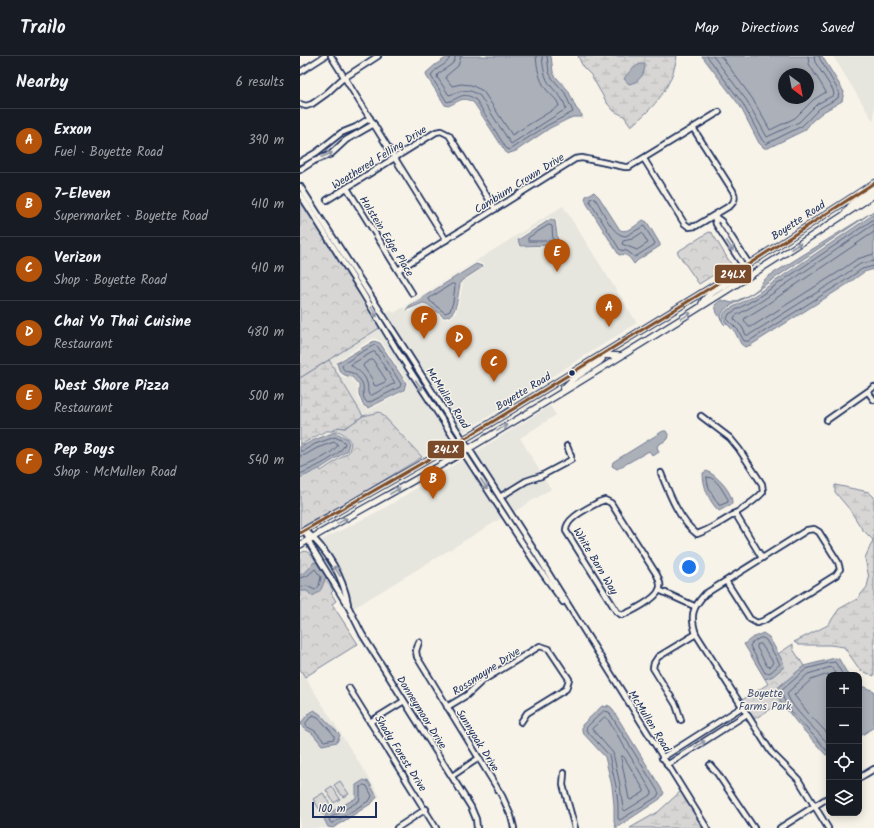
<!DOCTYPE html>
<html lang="en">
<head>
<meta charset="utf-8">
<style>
  :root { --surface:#171b24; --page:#20242c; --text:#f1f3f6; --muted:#9ea1a6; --line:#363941; --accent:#b45309 }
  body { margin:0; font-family:Kalam,sans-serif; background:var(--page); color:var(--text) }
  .controls { position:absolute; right:12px; bottom:12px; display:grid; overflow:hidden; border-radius:8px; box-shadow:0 2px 10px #0003 }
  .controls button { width:36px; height:36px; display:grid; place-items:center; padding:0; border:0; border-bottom:1px solid var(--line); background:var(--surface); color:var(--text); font:20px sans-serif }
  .compass { position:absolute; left:478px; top:12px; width:36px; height:36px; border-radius:50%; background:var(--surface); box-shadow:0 2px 10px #0003; rotate:148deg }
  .scale { position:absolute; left:12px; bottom:10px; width:65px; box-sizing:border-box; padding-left:4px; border:2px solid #1b2f5e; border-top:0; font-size:11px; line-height:14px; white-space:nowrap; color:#1b2f5e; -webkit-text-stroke:3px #f7f3e8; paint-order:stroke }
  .you { position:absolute; left:389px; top:511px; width:14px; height:14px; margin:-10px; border:3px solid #fff; border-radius:50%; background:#1a73e8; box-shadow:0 0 0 6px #1a73e833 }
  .badge { display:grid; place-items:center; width:26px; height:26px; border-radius:50%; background:var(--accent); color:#fff; font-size:13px; font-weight:700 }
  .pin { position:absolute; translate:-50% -33px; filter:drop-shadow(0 1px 2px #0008) }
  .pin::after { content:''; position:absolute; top:21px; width:14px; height:12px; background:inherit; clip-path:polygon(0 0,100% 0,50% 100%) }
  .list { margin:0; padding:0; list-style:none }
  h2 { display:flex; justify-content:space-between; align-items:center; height:52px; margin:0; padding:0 16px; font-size:17px }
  h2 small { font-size:13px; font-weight:400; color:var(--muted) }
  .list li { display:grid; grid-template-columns:26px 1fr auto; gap:12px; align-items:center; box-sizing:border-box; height:64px; padding:0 16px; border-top:1px solid var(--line) }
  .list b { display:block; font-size:15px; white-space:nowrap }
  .list p { margin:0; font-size:13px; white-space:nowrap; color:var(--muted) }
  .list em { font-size:13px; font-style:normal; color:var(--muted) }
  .icon { flex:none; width:22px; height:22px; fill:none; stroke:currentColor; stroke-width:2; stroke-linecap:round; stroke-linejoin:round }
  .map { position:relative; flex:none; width:574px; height:772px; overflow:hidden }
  header { display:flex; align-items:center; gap:24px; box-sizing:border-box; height:56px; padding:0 20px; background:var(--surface); border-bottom:1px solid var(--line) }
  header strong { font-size:19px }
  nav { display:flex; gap:22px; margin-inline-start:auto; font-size:14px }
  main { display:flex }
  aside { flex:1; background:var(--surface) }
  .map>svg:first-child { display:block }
</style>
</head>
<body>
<header>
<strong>Trailo</strong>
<nav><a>Map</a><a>Directions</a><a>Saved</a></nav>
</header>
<main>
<aside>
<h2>Nearby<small>6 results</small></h2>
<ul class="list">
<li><span class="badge">A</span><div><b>Exxon</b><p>Fuel · Boyette Road</p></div><em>390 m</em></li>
<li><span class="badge">B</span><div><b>7-Eleven</b><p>Supermarket · Boyette Road</p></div><em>410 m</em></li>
<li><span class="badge">C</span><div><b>Verizon</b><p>Shop · Boyette Road</p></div><em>410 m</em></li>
<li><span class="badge">D</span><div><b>Chai Yo Thai Cuisine</b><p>Restaurant</p></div><em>480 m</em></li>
<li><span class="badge">E</span><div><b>West Shore Pizza</b><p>Restaurant</p></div><em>500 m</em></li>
<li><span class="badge">F</span><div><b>Pep Boys</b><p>Shop · McMullen Road</p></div><em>540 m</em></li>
</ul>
</aside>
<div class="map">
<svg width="574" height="772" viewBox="0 0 574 772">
  <defs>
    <pattern id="forest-crowns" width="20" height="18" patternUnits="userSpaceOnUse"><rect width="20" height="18" fill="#d7d6d4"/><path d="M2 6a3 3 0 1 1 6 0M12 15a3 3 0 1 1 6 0" fill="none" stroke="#b8b8b8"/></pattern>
    <pattern id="wetland-marsh" width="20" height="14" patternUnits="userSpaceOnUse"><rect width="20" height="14" fill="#d7d6d4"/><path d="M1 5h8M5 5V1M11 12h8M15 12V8" fill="none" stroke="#b8b8b8"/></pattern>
  </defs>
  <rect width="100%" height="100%" fill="#f7f3e8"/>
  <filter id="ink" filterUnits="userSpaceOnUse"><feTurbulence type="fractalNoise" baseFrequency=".025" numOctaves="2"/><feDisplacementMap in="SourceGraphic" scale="8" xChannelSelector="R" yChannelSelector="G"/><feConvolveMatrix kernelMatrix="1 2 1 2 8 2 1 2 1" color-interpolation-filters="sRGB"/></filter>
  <g filter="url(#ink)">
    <g fill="#e6e5de" fill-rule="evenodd">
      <path d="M533,0h41v66z"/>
      <path d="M263,150l74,117 -175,110 -77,-119 5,-4 4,3zM250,161l7,3 2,24 -6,3h-34l-2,-9zM175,206h4l4,2v4l-20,14 -4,21 -4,11 -3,3 -4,2h-5l-16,-13 -4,-1 -15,7 -4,-2v-3l4,-2z"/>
      <path d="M86,268l32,49 40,62 -2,1 -56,-85 -16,-26z"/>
      <path d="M81,271l16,29 55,82 -30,19 -42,-45 -17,4 -34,-56zM74,282l8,4 26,41 -3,8 -36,19 -8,-4 -4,-11v-9l-6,-8 -8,-1 -5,-4 -3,-10 22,-15z"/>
      <path d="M250,350l6,9 -36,23 21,35 -16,5 -25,16 -26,-41z"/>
      <path d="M165,402l39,60 -4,1 -148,90 -8,-31 -24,-37 63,-32z"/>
      <path d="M244,422l7,11 -39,24 -9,-15 24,-15z"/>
      <path d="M0,613l80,127 -49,32h-31z"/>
    </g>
    <g fill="url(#forest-crowns)" stroke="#798299">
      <path d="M0,142l81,129 -81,51z"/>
      <path d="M409,176l3,1 19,31 -32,20 -22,-32z"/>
      <path d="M80,356l42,45 -66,40 -56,31v-90l21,33 28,-19 2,-9c-4,-7 -11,-14 -20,-12l7,-4 7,1 18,-12z"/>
      <path d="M5,495c14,5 21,26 28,40l-2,2 5,8 -4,3 26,40 -53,33 -5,-8v-116z"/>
      <path d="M493,588v5l11,17 -9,8 -15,27 1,2 -27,16 -12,-19 26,-16 -3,-5 8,-3 10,-14 -5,-8z"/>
    </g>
    <g fill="url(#wetland-marsh)" stroke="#798299">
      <path d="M278,0h99c-5,31 -22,51 -46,70l-7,-10 -10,-5 -7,-8 -16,-28 -8,-8z"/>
      <path d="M29,304l34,56 -18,12 -7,-1 -6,4h-6l-26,14v-67z"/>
      <path d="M535,429l34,7 5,5v179l-14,-6 -16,-23 -14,-2h-31l-5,-3 34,-17 11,-16 18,-10 10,-12 2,-9 -4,-20 8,-18 -11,-11 -12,-19 -15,-18z"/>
      <path d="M381,735l23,37h-74l28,-16z"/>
    </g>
    <g fill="#d7d6d4" stroke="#798299">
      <path d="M40,725l9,13 -6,3 -9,-12z"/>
      <path d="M32,730l8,13 -6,4 -8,-13z"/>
      <path d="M23,737l10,16 -10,6 -10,-16z"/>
    </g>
    <g fill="#acb0b9" stroke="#727c95" fill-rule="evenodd">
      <path d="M149,0h102l2,16 2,4 13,14 8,18 6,7v2h-9l-5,2 -18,9 -34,23 -9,3 -33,-51c-12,-8 -15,-1 -26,3l-3,-1 -18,-28 -1,-4 9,-8z"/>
      <path d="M402,0h120l22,36 -2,9 -19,11 -11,9 -7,9 -37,18h-4l-5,-5 -19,-37zM484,18h24v24h-24z"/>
      <path d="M340,8h5c0,11 -6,18 -16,20l-5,-5c3,-6 10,-12 16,-15z"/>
      <path d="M294,136l5,5 21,33c9,3 16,-5 23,-10l4,2 13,22v2l-22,14 -4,4c-4,-6 -7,-11 -15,-9l-32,-51 -2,-5 1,-3z"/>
      <path d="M574,155l-121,82 -28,16 -4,6 2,7 2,3 -1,-1 -7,-11 -2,-8 6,-5 11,3 19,-9 8,-6 4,-7 6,-5z"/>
      <path d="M574,158v55l-10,3 -18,13 -95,60 -6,2 -4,-3 -6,-12 -10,-10 -2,-7 3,-4 29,-16z"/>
      <path d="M251,163l4,2 3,21 -5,3 -33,1 -2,-6z"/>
      <path d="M176,208l6,2 -1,2 -20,13c-4,11 -2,36 -17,36l-17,-13 -4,-1 -17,7 3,-4z"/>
      <path d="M74,285l6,2 26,40 -2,7 -36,18 -5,-3 -4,-11v-9l-7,-8c-10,-2 -13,-4 -15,-14z"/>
      <path d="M363,375h3l3,5 -1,3 -10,6 -1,2 2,5 -6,4 -4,-5 -32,18 -5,-3 1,-4z"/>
      <path d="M35,376l11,6 3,5 -2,8 -26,17 -21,10v-31l14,-7z"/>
      <path d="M407,415c10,5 26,21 25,33l-13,7c-10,-9 -16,-25 -16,-38z"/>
      <path d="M14,506l3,1 9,14c-4,8 -3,15 -14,19l-5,-5h-7v-16l8,-5z"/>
      <path d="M463,577l6,4 14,25 1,5 -11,9 -8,3 -21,-35 8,-6z"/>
      <path d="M535,602l4,1 9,16h-19v79l-3,1 -28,-31 -18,-23 -4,-12 28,-23z"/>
      <path d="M559,629l15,6v36l-15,10z"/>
      <path d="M307,649l4,2 53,86 -4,6 -44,29 -2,-6v-17l-2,-19 -7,-29 -23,-25v-7l20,-19 6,1z"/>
      <path d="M14,654l6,4 20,21 -3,7 -15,3 -10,-12 -9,-5 -2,-5 8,-10z"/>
      <path d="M64,724l5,2 8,15 -5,6 -39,25 -5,-1 -4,-8 2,-4 30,-17v-13z"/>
    </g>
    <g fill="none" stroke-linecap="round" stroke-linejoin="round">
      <g stroke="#556382" stroke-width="1">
        <path d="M150,0c-1,10 -16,11 -19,20l16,26c13,-3 15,-12 29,-2l30,48 3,2 39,-25 25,-13 -8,-19 -13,-15 -3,-6 -2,-16"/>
        <path d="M155,0v4l-3,4 -14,10 -1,3 12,18c14,-4 18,-8 31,1l31,48 55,-35c-2,-11 -9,-15 -15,-23 -7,-8 -8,-20 -9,-30"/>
        <path d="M161,0l-3,10 -12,10v2l6,8 9,-2 10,1 12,6 29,44 47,-29c-2,-8 -9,-11 -13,-17 -7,-9 -9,-22 -10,-33"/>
        <path d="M407,0l36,48 19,36 4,4 36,-18 18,-18 18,-10 1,-6 -19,-33 -1,-3"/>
        <path d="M413,0l34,45 20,36 32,-15 18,-18 17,-9 -1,-5 -18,-28 -1,-6"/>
        <path d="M421,0l31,42 18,32 25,-12 18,-18 13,-8 -17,-28 -1,-8"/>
        <path d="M293,142l3,2c7,11 16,36 30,36l18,-10 11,17 -1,2 -19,12 -8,-6 -7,-1 -30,-48v-3z"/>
        <path d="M574,163l-117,79 -28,16 -2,5 11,11 6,11h5l94,-59 19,-13 12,-3"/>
        <path d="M574,168l-114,78 -25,14 -1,3 8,8 4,8h3l91,-57 20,-14 14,-3"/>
        <path d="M249,169l3,1 1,15h-25v-3z"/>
        <path d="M574,176l-111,75 -18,11 -1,2 5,7h2l86,-54 20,-14 17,-5"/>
        <path d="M342,177l6,10 -11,7 -15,-6 1,-3 9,-2z"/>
        <path d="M152,228h2l1,2 -2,16 -3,9 -5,2 -15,-12 -1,-2z"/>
        <path d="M75,289l3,2 23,37 -1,3 -32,16c-7,-5 -4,-11 -5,-18 -1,-4 -6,-8 -8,-11 -6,-3 -12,-1 -13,-9l18,-12z"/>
        <path d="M73,296h2l20,31 -25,13c-4,-4 -1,-8 -3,-13 -2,-9 -10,-13 -16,-18z"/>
        <path d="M71,304h2l13,20 -1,2 -9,4 -2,-1 -2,-6 -9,-13 1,-2z"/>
        <path d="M0,395h3l12,-7 20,-7 8,4 2,2c-3,13 -34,26 -45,31"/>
        <path d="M0,400l5,-1 12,-7 17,-6 4,3c-5,9 -27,19 -38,23"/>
        <path d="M407,421c10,0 16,15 21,22v3l-7,3h-2c-5,-8 -13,-19 -12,-28z"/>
        <path d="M0,522l7,-2 8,-7 6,8 -2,9 -4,4 -8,-4 -7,1"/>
        <path d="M460,582h3l3,2 14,24 -9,8 -3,1h-3l-15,-27 1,-2z"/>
        <path d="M461,588l12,18 -3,5 -3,-1 -10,-18v-3z"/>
        <path d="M304,655l5,1 50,81 -2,4 -37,23 -2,-1v-15l-2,-18 -7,-31 -23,-25 1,-3z"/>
        <path d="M13,659l5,2 16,18v4l-10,2 -9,-10 -9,-5v-3z"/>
        <path d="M305,661l2,1 45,74v2l-27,17 -2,-2 -3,-24 -7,-32 -21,-24z"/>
        <path d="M529,679l-20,-21 -15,-19 17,-15 17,-6 2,1"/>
        <path d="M529,689c-10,-13 -39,-37 -42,-52l21,-19 23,-7 6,8"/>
        <path d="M529,695l-3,-1c-13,-18 -40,-37 -45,-59l25,-22 22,-6 7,-1 8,13"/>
        <path d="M322,700l2,1 20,33v2l-13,8 -2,-1 -8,-41z"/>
        <path d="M64,729l3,1 5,10 -2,4 -37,23h-2l-2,-3 1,-2 29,-17 1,-3v-10z"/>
      </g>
      <g stroke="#1b2f5e" stroke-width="8">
        <g id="minor">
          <path d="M31,0l115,184"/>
          <path d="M0,16l25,-16"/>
          <path d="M0,48l6,2 6,-2 14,-10 15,-14 37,-24"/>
          <path d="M344,103l40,64 5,4 7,-1 35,-21c4,-4 5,-8 2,-14l-40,-63"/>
          <path d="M0,106l17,-10 24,-19 15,-6 14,-9"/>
          <path d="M0,114l14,-9 17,-7 15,-14 28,-16"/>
          <path d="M0,130l234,364 173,278"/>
          <path d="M47,132l65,105"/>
          <path d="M0,138l62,98 36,60 138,212 27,38"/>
          <path d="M27,144l109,-68 5,-1 8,4 46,74"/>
          <path d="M414,160l7,5 28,43"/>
          <path d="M414,160l2,8 28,43"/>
          <path d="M98,214l177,-111 7,-1 43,9h4l90,-55"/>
          <path d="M568,336l6,8"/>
          <path d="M527,364l47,-33"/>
          <path d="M361,417c8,20 18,47 36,61 15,-5 56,-30 66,-42l-1,-8 -23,-35 -9,-11 -29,-22"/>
          <path d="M200,441l26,-16 15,-5 30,-16v-4l-4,-10"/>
          <path d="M305,444l6,3 46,72c2,5 5,10 2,15 -3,9 -28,22 -37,25l-5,-3 -51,-81c-1,-13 23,-23 33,-29z"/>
          <path d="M435,457l27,45"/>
          <path d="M5,474l6,16 38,62 13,26 109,173 5,12 1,9"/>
          <path d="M6,475c21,19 37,45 42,73"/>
          <path d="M426,525l24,38 7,4 6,-2 73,-46 4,-6 -2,-7 -19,-30 -5,-3 -7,1 -102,64c-13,14 -15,22 -9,40l75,118 27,27 30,49"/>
          <path d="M359,534l35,16"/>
          <path d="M119,586l-3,9 1,6 85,139 9,20 3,12"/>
          <path d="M49,632l87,140"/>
          <path d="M147,651l20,-12 15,-14 58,-35 9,3 20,30 -3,10 -39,24 -6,9"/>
          <path d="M381,664l-5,-15 -23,-37 1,-5 4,-6 38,-23"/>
          <path d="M70,666l34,-21"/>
          <path d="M362,702l80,-51"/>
          <path d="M367,709l80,-51"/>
          <path d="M410,709l7,8 37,55"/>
          <path d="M264,717l-1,12 12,43"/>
          <path d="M152,720l27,-18"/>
          <path d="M559,722l15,-9"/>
          <path d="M97,772l29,-19"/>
          <path d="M480,772l49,-31"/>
        </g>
      </g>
      <g stroke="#1b2f5e" stroke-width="8">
        <g id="major">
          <path d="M546,156l6,-8 22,-15"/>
          <path d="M401,250c6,-18 36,-21 45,-39"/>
          <path d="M302,299l18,1"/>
          <path d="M263,333l10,-10 26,-17 3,-3v-4"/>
          <path d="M0,477l171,-98 278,-171 125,-81"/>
          <path d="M0,489c50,-30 102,-57 153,-87 142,-85 283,-171 421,-263"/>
        </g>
      </g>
      <use href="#minor" stroke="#f7f3e8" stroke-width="4.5"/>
      <use href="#major" stroke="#f7f3e8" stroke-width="5.5"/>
      <g stroke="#f7f3e8" stroke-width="6">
        <path id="bus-1" d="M0,477l171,-98 278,-171 125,-81"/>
      </g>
      <use href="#bus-1" stroke="#7a4b2a" stroke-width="3"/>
    </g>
    <defs><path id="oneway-shaft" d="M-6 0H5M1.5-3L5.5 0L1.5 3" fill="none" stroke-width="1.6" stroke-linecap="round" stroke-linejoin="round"/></defs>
    <g stroke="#8991a3">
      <use href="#oneway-shaft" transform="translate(27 99) rotate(-23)"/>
      <use href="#oneway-shaft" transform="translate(430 190) rotate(57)"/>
      <use href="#oneway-shaft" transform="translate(496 190) rotate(-33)"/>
      <use href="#oneway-shaft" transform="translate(74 256) rotate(59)"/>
      <use href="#oneway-shaft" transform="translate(386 260) rotate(-32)"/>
      <use href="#oneway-shaft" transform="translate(119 329) rotate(56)"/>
      <use href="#oneway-shaft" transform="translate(202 372) rotate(-31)"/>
      <use href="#oneway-shaft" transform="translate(184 428) rotate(57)"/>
      <use href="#oneway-shaft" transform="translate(95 435) rotate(-30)"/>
      <use href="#oneway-shaft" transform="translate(42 465) rotate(-29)"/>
      <use href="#oneway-shaft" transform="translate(37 515) rotate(-122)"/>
      <use href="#oneway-shaft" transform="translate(400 688) rotate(-32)"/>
    </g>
  </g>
  <circle fill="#1b2f5e" stroke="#f7f3e8" stroke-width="1.5" cx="272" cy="317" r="3.5"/>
  <g text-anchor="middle" stroke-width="3" stroke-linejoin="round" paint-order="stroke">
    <g font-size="11" fill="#1b2f5e" stroke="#f7f3e8">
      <text transform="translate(79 101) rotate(-32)" y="4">Weathered Felling Drive</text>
      <text transform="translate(219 127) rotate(-32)" y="4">Cambium Crown Drive</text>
      <text transform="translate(498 164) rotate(-33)" y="4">Boyette Road</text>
      <text transform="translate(87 180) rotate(58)" y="4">Holstein Edge Place</text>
      <text transform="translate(223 335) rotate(-31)" y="4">Boyette Road</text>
      <text transform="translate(148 342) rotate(57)" y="4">McMullen Road</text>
      <text transform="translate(296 505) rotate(59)" y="4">White Barn Way</text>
      <text transform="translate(186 615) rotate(-33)" y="4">Rossmayne Drive</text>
      <text transform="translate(122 656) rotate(58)" y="4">Donneymoor Drive</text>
      <text transform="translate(350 665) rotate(58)" y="4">McMullen Road</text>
      <text transform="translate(178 684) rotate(58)" y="4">Sunnyoak Drive</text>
      <text transform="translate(101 697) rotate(58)" y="4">Shady Forest Drive</text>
    </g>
    <g font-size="11" fill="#415076" stroke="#f7f3e8">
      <text x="465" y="641">Boyette<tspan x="465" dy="13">Farms Park</tspan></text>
    </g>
  </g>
  <g stroke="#f7f3e8" stroke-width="1.5">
    <rect x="414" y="208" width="38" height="20" rx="4" fill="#7a4b2a"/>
    <rect x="127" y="384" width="38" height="19" rx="4" fill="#7a4b2a"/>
  </g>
  <g font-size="11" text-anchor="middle" font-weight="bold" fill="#fff">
    <text x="433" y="222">24LX</text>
    <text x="146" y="397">24LX</text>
  </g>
</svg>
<div class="controls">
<button>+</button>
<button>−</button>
<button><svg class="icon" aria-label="locate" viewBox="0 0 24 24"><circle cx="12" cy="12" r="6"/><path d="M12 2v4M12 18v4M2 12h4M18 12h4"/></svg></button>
<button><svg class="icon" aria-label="layers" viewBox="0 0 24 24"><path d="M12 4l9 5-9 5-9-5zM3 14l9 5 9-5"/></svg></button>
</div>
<svg class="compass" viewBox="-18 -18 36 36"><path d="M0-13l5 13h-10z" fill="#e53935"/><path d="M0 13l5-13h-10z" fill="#9ea1a6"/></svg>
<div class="scale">100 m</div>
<div class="you"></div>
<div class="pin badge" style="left:309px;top:271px">A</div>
<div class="pin badge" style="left:133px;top:443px">B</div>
<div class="pin badge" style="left:194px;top:326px">C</div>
<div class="pin badge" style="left:159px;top:302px">D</div>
<div class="pin badge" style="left:257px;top:216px">E</div>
<div class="pin badge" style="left:124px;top:283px">F</div>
</div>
</main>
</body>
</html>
